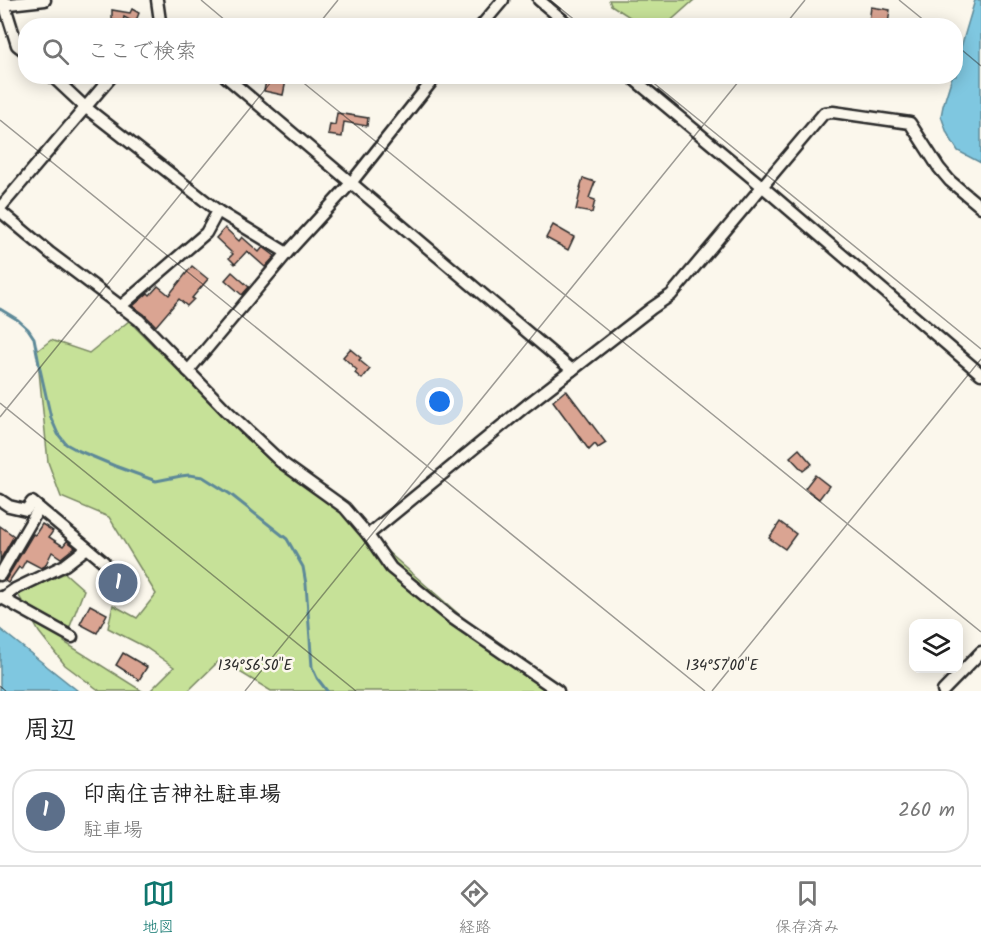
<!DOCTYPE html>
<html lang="ja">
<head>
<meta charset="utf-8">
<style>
  :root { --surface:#fff; --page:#f6f6f6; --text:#222; --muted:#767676; --line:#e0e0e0; --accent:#0f766e }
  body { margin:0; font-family:Kalam,"Klee One",sans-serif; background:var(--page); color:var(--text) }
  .controls { position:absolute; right:18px; bottom:18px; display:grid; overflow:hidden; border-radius:12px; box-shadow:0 3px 15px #0003 }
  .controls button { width:54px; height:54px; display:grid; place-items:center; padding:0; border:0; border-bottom:2px solid var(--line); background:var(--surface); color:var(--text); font:30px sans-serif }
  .you { position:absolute; left:440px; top:402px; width:21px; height:21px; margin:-15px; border:4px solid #fff; border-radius:50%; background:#1a73e8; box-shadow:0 0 0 9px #1a73e833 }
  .badge { display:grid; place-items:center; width:39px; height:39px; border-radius:50%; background:var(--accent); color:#fff; font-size:20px; font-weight:700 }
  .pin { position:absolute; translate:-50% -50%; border:3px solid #fff; box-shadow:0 2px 6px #0006 }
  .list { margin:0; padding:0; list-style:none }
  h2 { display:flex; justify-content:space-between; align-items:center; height:78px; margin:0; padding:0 24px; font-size:26px }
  h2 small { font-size:20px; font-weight:400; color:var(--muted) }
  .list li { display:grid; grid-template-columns:39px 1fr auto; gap:18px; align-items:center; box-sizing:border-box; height:84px; margin:0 12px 12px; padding:0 12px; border:2px solid var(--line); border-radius:24px }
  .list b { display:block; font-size:22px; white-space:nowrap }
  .list p { margin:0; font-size:20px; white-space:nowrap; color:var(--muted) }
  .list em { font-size:20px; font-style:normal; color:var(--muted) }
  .icon { flex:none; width:33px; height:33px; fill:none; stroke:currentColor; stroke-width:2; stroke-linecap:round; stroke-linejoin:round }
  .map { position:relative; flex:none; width:981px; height:691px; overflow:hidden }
  .search { position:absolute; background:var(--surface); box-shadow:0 3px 15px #0003; left:18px; right:18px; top:18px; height:66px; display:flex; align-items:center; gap:15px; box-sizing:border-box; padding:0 21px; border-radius:24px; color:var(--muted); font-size:22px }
  .sheet { height:174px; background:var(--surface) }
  nav { display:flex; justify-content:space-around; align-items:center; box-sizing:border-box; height:84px; border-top:2px solid var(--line); background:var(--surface); font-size:16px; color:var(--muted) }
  nav a { display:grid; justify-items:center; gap:3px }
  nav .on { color:var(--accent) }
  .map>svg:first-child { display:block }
</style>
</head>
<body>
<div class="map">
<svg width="981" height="691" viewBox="0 0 981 691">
  <rect width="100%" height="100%" fill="#fbf7ec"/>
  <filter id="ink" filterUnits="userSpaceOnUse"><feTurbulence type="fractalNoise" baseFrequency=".0167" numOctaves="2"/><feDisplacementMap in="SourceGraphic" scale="12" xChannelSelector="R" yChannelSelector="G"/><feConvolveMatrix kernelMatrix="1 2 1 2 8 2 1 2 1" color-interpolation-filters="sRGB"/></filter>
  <g filter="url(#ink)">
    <g fill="#c6e198" stroke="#788662" stroke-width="1.5">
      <path d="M609,0h85l-28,25h-24l-31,-20z"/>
      <path d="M129,321l118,119 85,63 188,165 36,23h-285l-51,-31 -32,31h-38l24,-24 -29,-20 -37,-19 5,-23 24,13 19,-24 -47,-77 -48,-20 -13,-35 -11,-111 14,-11 38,13z"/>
      <path d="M65,573l19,17 -20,52 78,49h-42l-35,-26 -26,-33 -21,-38z"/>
    </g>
    <g fill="#7fc7e0" stroke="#5d8998" stroke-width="1.5">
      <path d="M975,0h6v163l-23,-12 -11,-18 -6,-17 2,-10 9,-29 4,-1v-12z"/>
      <path d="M0,629l78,62h-78z"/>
    </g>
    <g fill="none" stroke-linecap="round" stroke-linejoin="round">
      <path stroke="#5d8998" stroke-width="3" d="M0,309l18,11 10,9 6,9 6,31 11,49 7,16 8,10 11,6 38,16 41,15 25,-5 8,-1 14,2 27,17 57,45 16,28 3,17 6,83 5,11 10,13"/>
    </g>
    <g fill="#daa492" stroke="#2b2b2b" stroke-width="1.5">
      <path d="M871,7l19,3 -2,14 -19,-2z"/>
      <path d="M132,9l7,4 -4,10 -11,-6 -1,5 -11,-2v-10l18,3z"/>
      <path d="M267,76h20l-4,19 -19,-4z"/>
      <path d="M337,113l31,5 -1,8 -23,-4 -2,15 -14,-2 2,-11 5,1z"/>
      <path d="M583,178l12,4 -6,16 6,2 -3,13 -16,-3 5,-22h-1z"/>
      <path d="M553,225l21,12 -6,13 -22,-12z"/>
      <path d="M225,228l14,13 3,-4 17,15 4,-5 12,9 -10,11 -18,-16 -12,13 -6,-6 4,-4 -17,-16z"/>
      <path d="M192,266l16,13 -16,19 2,1 -7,7 -8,-7 -23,27 -12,-12 -11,-8 15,-13 2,2 8,-9 11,9z"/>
      <path d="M232,272l17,15 -7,8 -17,-15z"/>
      <path d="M350,349l11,9 -2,2 11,9 -8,10 -7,-6 2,-3 -14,-13z"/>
      <path d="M566,390l40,53 -8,5 -3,-4 -6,6 -36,-49z"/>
      <path d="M799,449l13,15 -9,7 -13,-14z"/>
      <path d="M815,475l14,11 -10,13 -14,-11z"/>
      <path d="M780,522l16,12 -11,15 -16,-11z"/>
      <path d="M42,524l11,7 -4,6 14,9 4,-5 8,6 -14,11 -9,-6 -7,14 -4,2 -15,-8 -5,9 -2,-2 -11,16 -3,-2 28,-47 2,1z"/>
      <path d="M0,526l14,10 -14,24z"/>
      <path d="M90,605l17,9 -10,19 -17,-9z"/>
      <path d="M123,653l24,14 -8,13 -23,-15z"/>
    </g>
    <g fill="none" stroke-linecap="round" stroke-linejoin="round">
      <g stroke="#2b2b2b" stroke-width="15">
        <g id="minor">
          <path d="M3,0l14,45 9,7"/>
          <path d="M157,0l3,21 5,5"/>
          <path d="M539,0l31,26"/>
          <path d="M0,5l45,-5"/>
          <path d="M481,26l22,-26"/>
          <path d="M52,76l33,31 133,104 -12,22 -86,74"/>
          <path d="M225,76l347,294"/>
          <path d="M630,76l133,111 218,187"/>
          <path d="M0,208l112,-132"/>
          <path d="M0,211l50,42 89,67 87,90 55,52 64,46 23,27 23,33 61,50 106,73"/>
          <path d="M218,211l69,42"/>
          <path d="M188,371l99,-118 64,-70 85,-107"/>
          <path d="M0,500l9,6 17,4 6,-8 72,60"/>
          <path d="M368,535l159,-130 125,-97 19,-13 153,-182 9,-1 77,11 29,45 11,13 31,26"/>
          <path d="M0,575l39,-67"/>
          <path d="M0,597l72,40"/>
          <path d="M2,598l13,-9 50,-24 22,-17"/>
          <path d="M943,691l38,-39"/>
        </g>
      </g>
      <use href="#minor" stroke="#fbf7ec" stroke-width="10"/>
    </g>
  </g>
  <path fill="none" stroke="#2b2b2b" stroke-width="1.5" stroke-opacity="0.45" d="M201,0l31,26M550,0l32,26M899,0l32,26M317,26l21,-26M784,26l21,-26M956,45l25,21M295,76l686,556M645,76l336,273M0,120l705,571M0,403l356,288M0,417l276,-341M0,686l6,5M245,691l498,-615M712,691l269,-332"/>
  <g font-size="15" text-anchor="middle" fill="#2b2b2b" stroke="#fbf7ec" stroke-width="5" stroke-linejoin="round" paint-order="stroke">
    <text x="255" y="670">134°56'50"E</text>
    <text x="722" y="670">134°57'00"E</text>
  </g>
</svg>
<div class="controls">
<button><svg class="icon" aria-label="layers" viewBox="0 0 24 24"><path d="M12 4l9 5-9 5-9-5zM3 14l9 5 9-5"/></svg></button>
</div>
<div class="you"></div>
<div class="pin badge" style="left:118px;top:583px;background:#5c6f8a">1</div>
<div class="search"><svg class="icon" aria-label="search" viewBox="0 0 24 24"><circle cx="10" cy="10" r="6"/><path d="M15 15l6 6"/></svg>ここで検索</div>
</div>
<section class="sheet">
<h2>周辺<small></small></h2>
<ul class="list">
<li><span class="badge" style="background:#5c6f8a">1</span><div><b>印南住吉神社駐車場</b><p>駐車場</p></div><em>260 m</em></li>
</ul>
</section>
<nav>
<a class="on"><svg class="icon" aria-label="map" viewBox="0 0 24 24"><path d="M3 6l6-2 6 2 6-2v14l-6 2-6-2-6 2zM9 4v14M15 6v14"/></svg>地図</a>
<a><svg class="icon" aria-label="directions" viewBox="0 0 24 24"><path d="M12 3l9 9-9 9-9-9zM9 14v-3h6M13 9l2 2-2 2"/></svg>経路</a>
<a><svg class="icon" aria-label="saved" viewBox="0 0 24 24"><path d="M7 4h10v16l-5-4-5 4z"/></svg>保存済み</a>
</nav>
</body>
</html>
